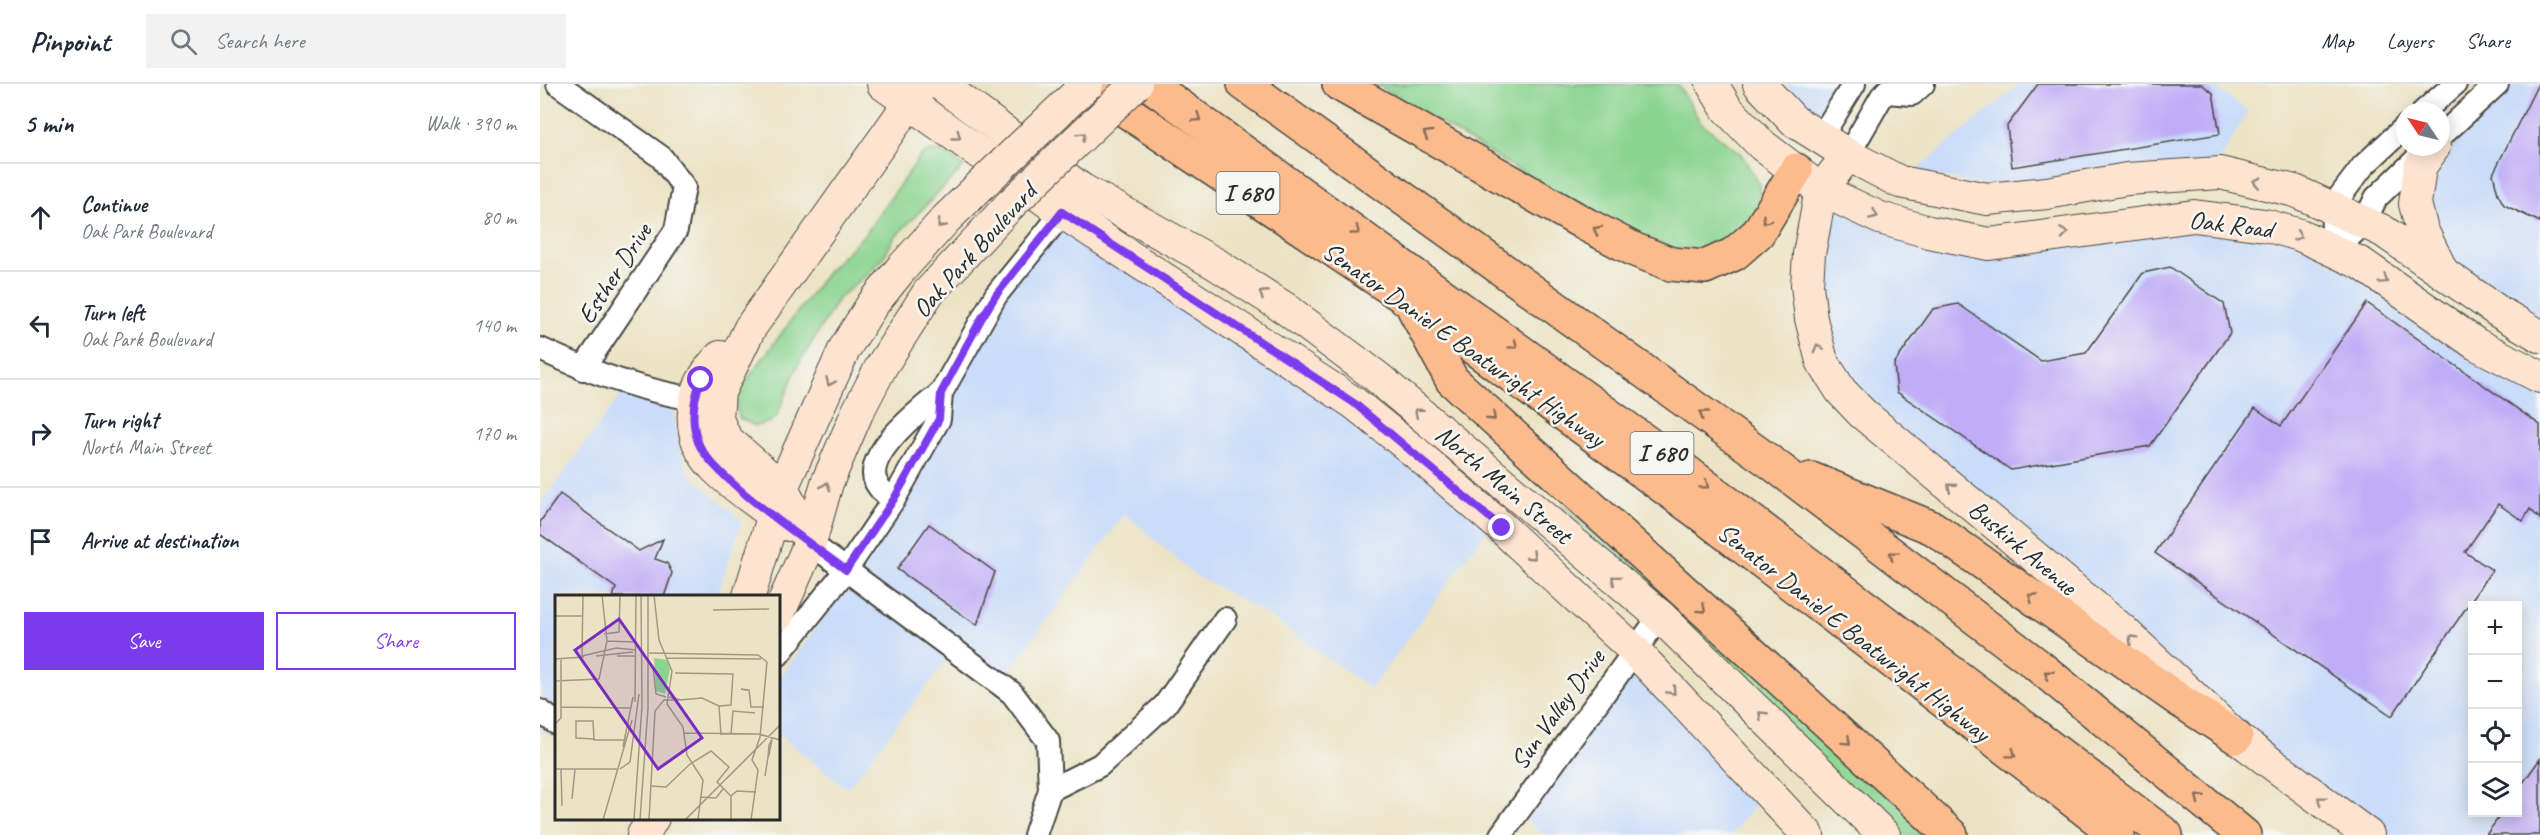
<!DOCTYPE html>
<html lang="en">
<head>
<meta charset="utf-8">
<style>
  :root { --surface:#fff; --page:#f2f2f3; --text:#1f2937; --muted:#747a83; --line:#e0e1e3; --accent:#7c3aed }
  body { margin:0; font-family:Caveat,sans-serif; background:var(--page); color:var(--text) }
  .controls { position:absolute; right:18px; bottom:18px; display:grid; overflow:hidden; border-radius:0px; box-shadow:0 3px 15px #0003 }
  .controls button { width:54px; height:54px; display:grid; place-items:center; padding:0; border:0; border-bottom:2px solid var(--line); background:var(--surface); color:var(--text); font:30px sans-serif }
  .compass { position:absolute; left:1856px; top:18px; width:54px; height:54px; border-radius:50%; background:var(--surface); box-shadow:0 3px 15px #0003; rotate:305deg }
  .stop { position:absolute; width:18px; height:18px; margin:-14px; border:4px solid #7c3aed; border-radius:50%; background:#fff }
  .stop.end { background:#7c3aed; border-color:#fff; box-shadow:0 2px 6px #0008 }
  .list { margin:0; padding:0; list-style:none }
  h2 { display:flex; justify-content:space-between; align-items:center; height:78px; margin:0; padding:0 24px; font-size:26px }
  h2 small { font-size:20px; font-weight:400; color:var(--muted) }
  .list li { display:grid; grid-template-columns:39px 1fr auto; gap:18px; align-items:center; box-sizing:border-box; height:108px; padding:0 24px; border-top:2px solid var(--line) }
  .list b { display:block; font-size:22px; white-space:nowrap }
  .list p { margin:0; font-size:20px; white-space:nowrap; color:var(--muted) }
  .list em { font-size:20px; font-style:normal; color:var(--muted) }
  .actions { display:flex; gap:12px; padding:18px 24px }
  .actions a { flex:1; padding:14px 0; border:2px solid var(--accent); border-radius:0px; text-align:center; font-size:21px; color:var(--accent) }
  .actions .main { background:var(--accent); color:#fff }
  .icon { flex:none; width:33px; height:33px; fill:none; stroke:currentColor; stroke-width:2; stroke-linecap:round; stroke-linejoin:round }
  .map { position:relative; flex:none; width:2000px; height:751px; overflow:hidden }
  header { display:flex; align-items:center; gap:36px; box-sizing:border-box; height:84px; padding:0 30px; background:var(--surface); border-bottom:2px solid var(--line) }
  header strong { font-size:28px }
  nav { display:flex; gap:33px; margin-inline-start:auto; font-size:21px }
  .search { width:420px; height:54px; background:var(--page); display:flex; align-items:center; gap:15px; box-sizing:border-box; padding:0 21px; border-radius:0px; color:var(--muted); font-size:22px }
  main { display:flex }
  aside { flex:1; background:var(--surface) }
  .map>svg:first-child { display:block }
</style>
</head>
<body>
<header>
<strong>Pinpoint</strong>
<div class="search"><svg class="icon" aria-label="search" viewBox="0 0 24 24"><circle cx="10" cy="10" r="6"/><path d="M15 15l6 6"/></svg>Search here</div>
<nav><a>Map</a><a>Layers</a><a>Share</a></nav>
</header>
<main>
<aside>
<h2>5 min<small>Walk · 390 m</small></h2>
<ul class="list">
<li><svg class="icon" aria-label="ahead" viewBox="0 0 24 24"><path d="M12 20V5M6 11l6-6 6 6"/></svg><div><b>Continue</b><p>Oak Park Boulevard</p></div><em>80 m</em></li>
<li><svg class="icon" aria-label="left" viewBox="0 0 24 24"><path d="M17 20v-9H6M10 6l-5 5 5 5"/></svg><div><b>Turn left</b><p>Oak Park Boulevard</p></div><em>140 m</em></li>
<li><svg class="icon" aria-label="right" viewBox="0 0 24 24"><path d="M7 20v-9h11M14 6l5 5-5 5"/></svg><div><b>Turn right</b><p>North Main Street</p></div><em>170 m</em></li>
<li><svg class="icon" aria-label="arrive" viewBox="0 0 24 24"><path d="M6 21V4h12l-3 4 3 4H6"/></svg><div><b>Arrive at destination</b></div></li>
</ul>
<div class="actions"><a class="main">Save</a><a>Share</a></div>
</aside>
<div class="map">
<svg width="2000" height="751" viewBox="0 0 2000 751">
  <rect width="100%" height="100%" fill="#f6f6f2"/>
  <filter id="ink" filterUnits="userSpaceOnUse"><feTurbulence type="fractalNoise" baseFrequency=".0167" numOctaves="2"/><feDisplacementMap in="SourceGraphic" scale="12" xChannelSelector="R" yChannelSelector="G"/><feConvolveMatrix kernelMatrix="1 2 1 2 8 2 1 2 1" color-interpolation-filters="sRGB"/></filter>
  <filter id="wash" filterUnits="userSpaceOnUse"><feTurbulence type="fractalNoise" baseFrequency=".008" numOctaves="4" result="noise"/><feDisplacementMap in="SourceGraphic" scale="24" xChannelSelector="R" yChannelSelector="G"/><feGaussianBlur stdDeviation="1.35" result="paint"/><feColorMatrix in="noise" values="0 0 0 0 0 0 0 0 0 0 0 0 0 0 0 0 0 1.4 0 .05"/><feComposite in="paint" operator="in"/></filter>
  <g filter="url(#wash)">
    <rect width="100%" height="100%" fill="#ece3c4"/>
    <g fill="#c9dcf9" fill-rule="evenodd">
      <path d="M1246,0h61l-27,36 -15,-13z"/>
      <path d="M1480,0h190l38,27 -29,51 -172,20 -67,3 -65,-14z"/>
      <path d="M1957,0h43v252l-98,-64 -22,-105z"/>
      <path d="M1281,106l108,42 336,-7 275,152v458h-172l-546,-474zM1932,522h46v206h-46z"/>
      <path d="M522,128l431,309 -122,168 -105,-75 -73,-40 -68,-60 -125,170 -45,-34 -108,139 -68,-54v-56l96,-135 66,-151z"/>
      <path d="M85,305l45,10 17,73 55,49 -25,75h-161v143l-16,-12v-222z"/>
      <path d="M1094,566l132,141 -35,44h-187l-27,-22z"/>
    </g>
    <g fill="#8bd490" stroke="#5b805e" stroke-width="1.5">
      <path d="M836,0h302l23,39 40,31 18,29v19l-7,17 -26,20 -24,11 -31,-2 -77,-32z"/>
      <path d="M391,67l12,1 21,14 -70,72 -11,20 -13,14 -32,27 -41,68 -20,49 -7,6 -15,4 -16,-8 -4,-20 5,-9 88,-118 38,-38 55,-78z"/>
      <path d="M1022,420l97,66 292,265h-64l-225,-221z"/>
    </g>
    <g id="blocks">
      <g fill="#c1adf7">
        <path d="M1498,0h163l12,9 7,41 -208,33 -5,-41z"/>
        <path d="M1998,0h2v138l-36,-17 -6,-11 -5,-20z"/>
        <path d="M1630,183l54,37 6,29 -80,113 -139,24 -114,-78 -3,-28 39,-55 25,-5 83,57 45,-8 57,-80z"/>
        <path d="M1827,219l173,122v94l-10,-10 -7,12 -25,-17 -33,48 27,18 -100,146 -237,-163 100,-145 26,18z"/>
        <path d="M20,410l79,57 24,-12 -8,20 12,4 5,10 -8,24h-51l3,-9 -76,-54v-12z"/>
        <path d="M389,440l66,48 -18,53 -80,-56z"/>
        <path d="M2000,675v76h-54l16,-22h15v-22z"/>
      </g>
    </g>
  </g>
  <g filter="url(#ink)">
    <use href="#blocks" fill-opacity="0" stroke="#484742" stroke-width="1.5"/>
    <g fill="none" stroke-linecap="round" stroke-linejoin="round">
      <g stroke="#484742" stroke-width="26">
        <g id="street">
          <path d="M18,0l103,73 23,30 -8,43 -93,139"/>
          <path d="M1346,8l26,2 11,-10"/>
          <path d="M1884,27l31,-27"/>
          <path d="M1901,52l56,-52"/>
          <path d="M1281,53l33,-53"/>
          <path d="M1308,71l34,-59 14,-12"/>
          <path d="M1794,167l-2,-44 31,-41 42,-39"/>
          <path d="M1794,167l30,-28 12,-25 49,-47"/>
          <path d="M0,265c49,23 100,41 154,50"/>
          <path d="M354,415c-5,-3 -12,-7 -15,-12 -23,-28 42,-78 62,-94"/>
          <path d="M270,459l202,150 36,48 2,49 -15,45"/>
          <path d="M238,571l68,-85 48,-71 45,-80 2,-26 55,-98 75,-93"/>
          <path d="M0,627l16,12"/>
          <path d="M510,706l50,-25 65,-60 60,-86"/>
          <path d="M961,751l159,-219"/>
        </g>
      </g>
      <g stroke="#484742" stroke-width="34">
        <g id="secondary">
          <path d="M343,0l179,128 292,191 61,49 87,76 132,122 174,185"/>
          <path d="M400,0l141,105 135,75 70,45 91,68 283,239 224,219"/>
          <path d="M1172,0l15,25 35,36 59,45 59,28 49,14 60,12 205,-28 71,9 35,10 62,29 114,80 64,33"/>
          <path d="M1219,0l35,37 54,34 52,27 87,17 60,-6 80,-14 93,-6 75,18 88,40 116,81 41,24"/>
          <path d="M1894,63l-14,20 -5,37 7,26 20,41"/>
          <path d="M1308,71l-27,35 -12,64 -2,31 4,34 11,42 19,30 21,22 258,215 116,109 132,98"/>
          <path d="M180,273c-31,31 -37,78 -5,111 21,21 49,39 73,57"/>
          <path d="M270,459l-28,-55 -56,-49 -9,-20 2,-27 31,-64 172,-243"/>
          <path d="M209,512l33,-108 63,-140 27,-43 29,-36 45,-50 37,-36"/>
          <path d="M238,531l32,-72 17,-60 30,-70 24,-46 47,-74 81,-87"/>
          <path d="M103,751l10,-17"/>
        </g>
      </g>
      <g stroke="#484742" stroke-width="36">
        <g id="highway">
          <path d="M546,0l325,218 288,211 419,322"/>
          <path d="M609,0l522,376 495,375"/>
          <path d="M704,0l529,380 263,200 208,171"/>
          <path d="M799,0l248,141 48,25 36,14 34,3 29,-13 24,-21 38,-63"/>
          <path d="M874,225l38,71 499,455"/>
          <path d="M1271,395l122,49 249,174 54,35"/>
        </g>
      </g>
      <use href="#street" stroke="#fff" stroke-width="22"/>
      <use href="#secondary" stroke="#fde4d1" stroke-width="32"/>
      <use href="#highway" stroke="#fbbb8d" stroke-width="33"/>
      <g stroke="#484742" stroke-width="34" stroke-linecap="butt">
        <g id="secondary-bridge">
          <path d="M443,99l104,-99"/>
          <path d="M469,122l127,-122"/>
        </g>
      </g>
      <use href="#secondary-bridge" stroke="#fde4d1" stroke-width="32"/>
    </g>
    <defs><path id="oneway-chevron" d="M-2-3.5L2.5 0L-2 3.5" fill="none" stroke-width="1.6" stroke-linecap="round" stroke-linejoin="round" transform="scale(1.5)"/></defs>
    <g stroke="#896c57">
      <use href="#oneway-chevron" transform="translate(657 34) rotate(35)"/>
      <use href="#oneway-chevron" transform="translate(887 50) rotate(-150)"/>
      <use href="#oneway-chevron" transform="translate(1226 136) rotate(124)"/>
      <use href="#oneway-chevron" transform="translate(1057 146) rotate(-153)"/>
      <use href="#oneway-chevron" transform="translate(816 147) rotate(36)"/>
      <use href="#oneway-chevron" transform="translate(974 261) rotate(36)"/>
      <use href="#oneway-chevron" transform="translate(1163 330) rotate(-144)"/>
      <use href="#oneway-chevron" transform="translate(952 333) rotate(43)"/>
      <use href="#oneway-chevron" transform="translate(1165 401) rotate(37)"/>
      <use href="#oneway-chevron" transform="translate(1353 471) rotate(-143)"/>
      <use href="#oneway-chevron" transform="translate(1492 513) rotate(-145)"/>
      <use href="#oneway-chevron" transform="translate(1162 525) rotate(42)"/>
      <use href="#oneway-chevron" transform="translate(1508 590) rotate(-141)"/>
      <use href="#oneway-chevron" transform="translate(1307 657) rotate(42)"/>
      <use href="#oneway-chevron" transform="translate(1472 670) rotate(37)"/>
      <use href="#oneway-chevron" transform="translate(1659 714) rotate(-141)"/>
    </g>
    <g stroke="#94887e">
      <use href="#oneway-chevron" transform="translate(417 52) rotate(36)"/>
      <use href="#oneway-chevron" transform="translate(542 52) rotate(-44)"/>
      <use href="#oneway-chevron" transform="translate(1717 98) rotate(-167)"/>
      <use href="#oneway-chevron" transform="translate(1334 131) rotate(24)"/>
      <use href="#oneway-chevron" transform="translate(401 140) rotate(133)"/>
      <use href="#oneway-chevron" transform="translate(1524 149) rotate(-9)"/>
      <use href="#oneway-chevron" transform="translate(1758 152) rotate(20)"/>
      <use href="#oneway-chevron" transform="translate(1844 196) rotate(35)"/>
      <use href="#oneway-chevron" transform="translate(723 210) rotate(-147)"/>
      <use href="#oneway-chevron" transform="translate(1278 264) rotate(-105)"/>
      <use href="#oneway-chevron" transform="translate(290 298) rotate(114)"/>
      <use href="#oneway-chevron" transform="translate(878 328) rotate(-140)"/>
      <use href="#oneway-chevron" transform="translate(286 402) rotate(-72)"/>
      <use href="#oneway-chevron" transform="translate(1411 403) rotate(-140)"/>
      <use href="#oneway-chevron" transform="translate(992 472) rotate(43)"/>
      <use href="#oneway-chevron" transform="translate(1075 495) rotate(-140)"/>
      <use href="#oneway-chevron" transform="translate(1592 555) rotate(-137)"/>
      <use href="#oneway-chevron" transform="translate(1132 607) rotate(47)"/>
      <use href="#oneway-chevron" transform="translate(1222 631) rotate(-136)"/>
      <use href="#oneway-chevron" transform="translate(1781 716) rotate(-143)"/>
    </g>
  </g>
  <g fill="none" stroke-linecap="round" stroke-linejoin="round" filter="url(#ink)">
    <path stroke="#7c3aed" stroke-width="8" d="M161,296c-8,20 -11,40 -3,62 13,35 115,103 148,128l48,-71 45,-80 2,-26 39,-72 16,-26 66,-83 292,191 148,125"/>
  </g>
  <g text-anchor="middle" stroke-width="5" stroke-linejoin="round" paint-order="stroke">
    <g fill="#f6f6f2" stroke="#686867" stroke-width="1.5">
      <rect x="676.5" y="88" width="63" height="42" rx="4.5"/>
      <rect x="1090.5" y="348" width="63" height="42" rx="4.5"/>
    </g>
    <g font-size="24" font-weight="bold" fill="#2b2b2b">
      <text x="708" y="117">I 680</text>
      <text x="1122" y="377">I 680</text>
    </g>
    <g font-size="26" fill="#2b2b2b" stroke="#f6f6f2">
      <text transform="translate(1691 140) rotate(7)" y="9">Oak Road</text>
      <text transform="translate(434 166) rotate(-48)" y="9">Oak Park Boulevard</text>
      <text transform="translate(74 189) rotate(-57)" y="9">Esther Drive</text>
      <text transform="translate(924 260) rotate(35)" y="9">Senator Daniel E Boatwright Highway</text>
      <text transform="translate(964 400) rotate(40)" y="9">North Main Street</text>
      <text transform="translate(1483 463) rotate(40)" y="9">Buskirk Avenue</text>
      <text transform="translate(1314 548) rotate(38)" y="9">Senator Daniel E Boatwright Highway</text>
      <text transform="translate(1017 625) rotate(-54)" y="9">Sun Valley Drive</text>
    </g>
  </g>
  <g transform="translate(15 511)">
    <rect width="225" height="225" fill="#ece3c4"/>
    <path d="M99,63l13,2 3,9 -5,25 -9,-3z" fill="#8bd490"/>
    <path fill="none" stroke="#9f9987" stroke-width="1.5" d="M47,0l5,46M99,0l5,45 13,31 -5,33 16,23 4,28 16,25 -5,40M158,15l56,-1M0,21h28M49,39l15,-2 1,-37M52,46l28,1M94,58l109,2 9,7 -7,75 -8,23 6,10 -7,50M27,61l34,-8 20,2M27,61l1,-61M41,61l37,-4M62,61h19M112,63l94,1M0,64l29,-2M98,72l3,27 10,3M120,78l58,1 -2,31 -12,1 2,29M0,86l44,-2 8,-38M190,95l-4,-1 8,1 2,17h13M125,105l22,-2 17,8M80,107l1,-107M6,112l69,1M0,129l6,-6v-60M129,138l75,1 21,6M176,139l2,-23 22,2M39,144l-18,-1v-17h17l1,19h30M217,144l-3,16 -1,2 1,-12zM68,152l10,-50M0,174h62M6,174l1,37M65,174l10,-7 9,-68M210,181l3,-19M95,191l16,1 24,-23 21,-13 18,16 -12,15 14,14v24M176,201l6,-5 19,1M146,202l15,1 7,-9M17,204l3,-30M48,225l29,-100M79,225l8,-114 -1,-111M85,225l8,-112v-113M94,225l6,-109 9,-11h17l-12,-3M130,225l95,-95"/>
    <path fill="#7b2cbf" fill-opacity="0.15" stroke="#7b2cbf" stroke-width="3" d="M64,24l83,119 -44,31 -83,-119z"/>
    <rect width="225" height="225" fill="none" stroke="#2b2b2b" stroke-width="3"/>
  </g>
</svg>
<div class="controls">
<button>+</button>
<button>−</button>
<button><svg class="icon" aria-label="locate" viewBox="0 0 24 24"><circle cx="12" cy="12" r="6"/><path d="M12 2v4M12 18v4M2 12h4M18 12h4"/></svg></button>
<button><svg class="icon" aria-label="layers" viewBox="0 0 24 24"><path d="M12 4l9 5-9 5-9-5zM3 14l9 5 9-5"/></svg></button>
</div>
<svg class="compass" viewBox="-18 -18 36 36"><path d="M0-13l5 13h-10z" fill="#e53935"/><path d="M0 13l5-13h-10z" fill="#747a83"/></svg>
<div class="stop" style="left:161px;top:296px"></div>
<div class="stop end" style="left:962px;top:444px"></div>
</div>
</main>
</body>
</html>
